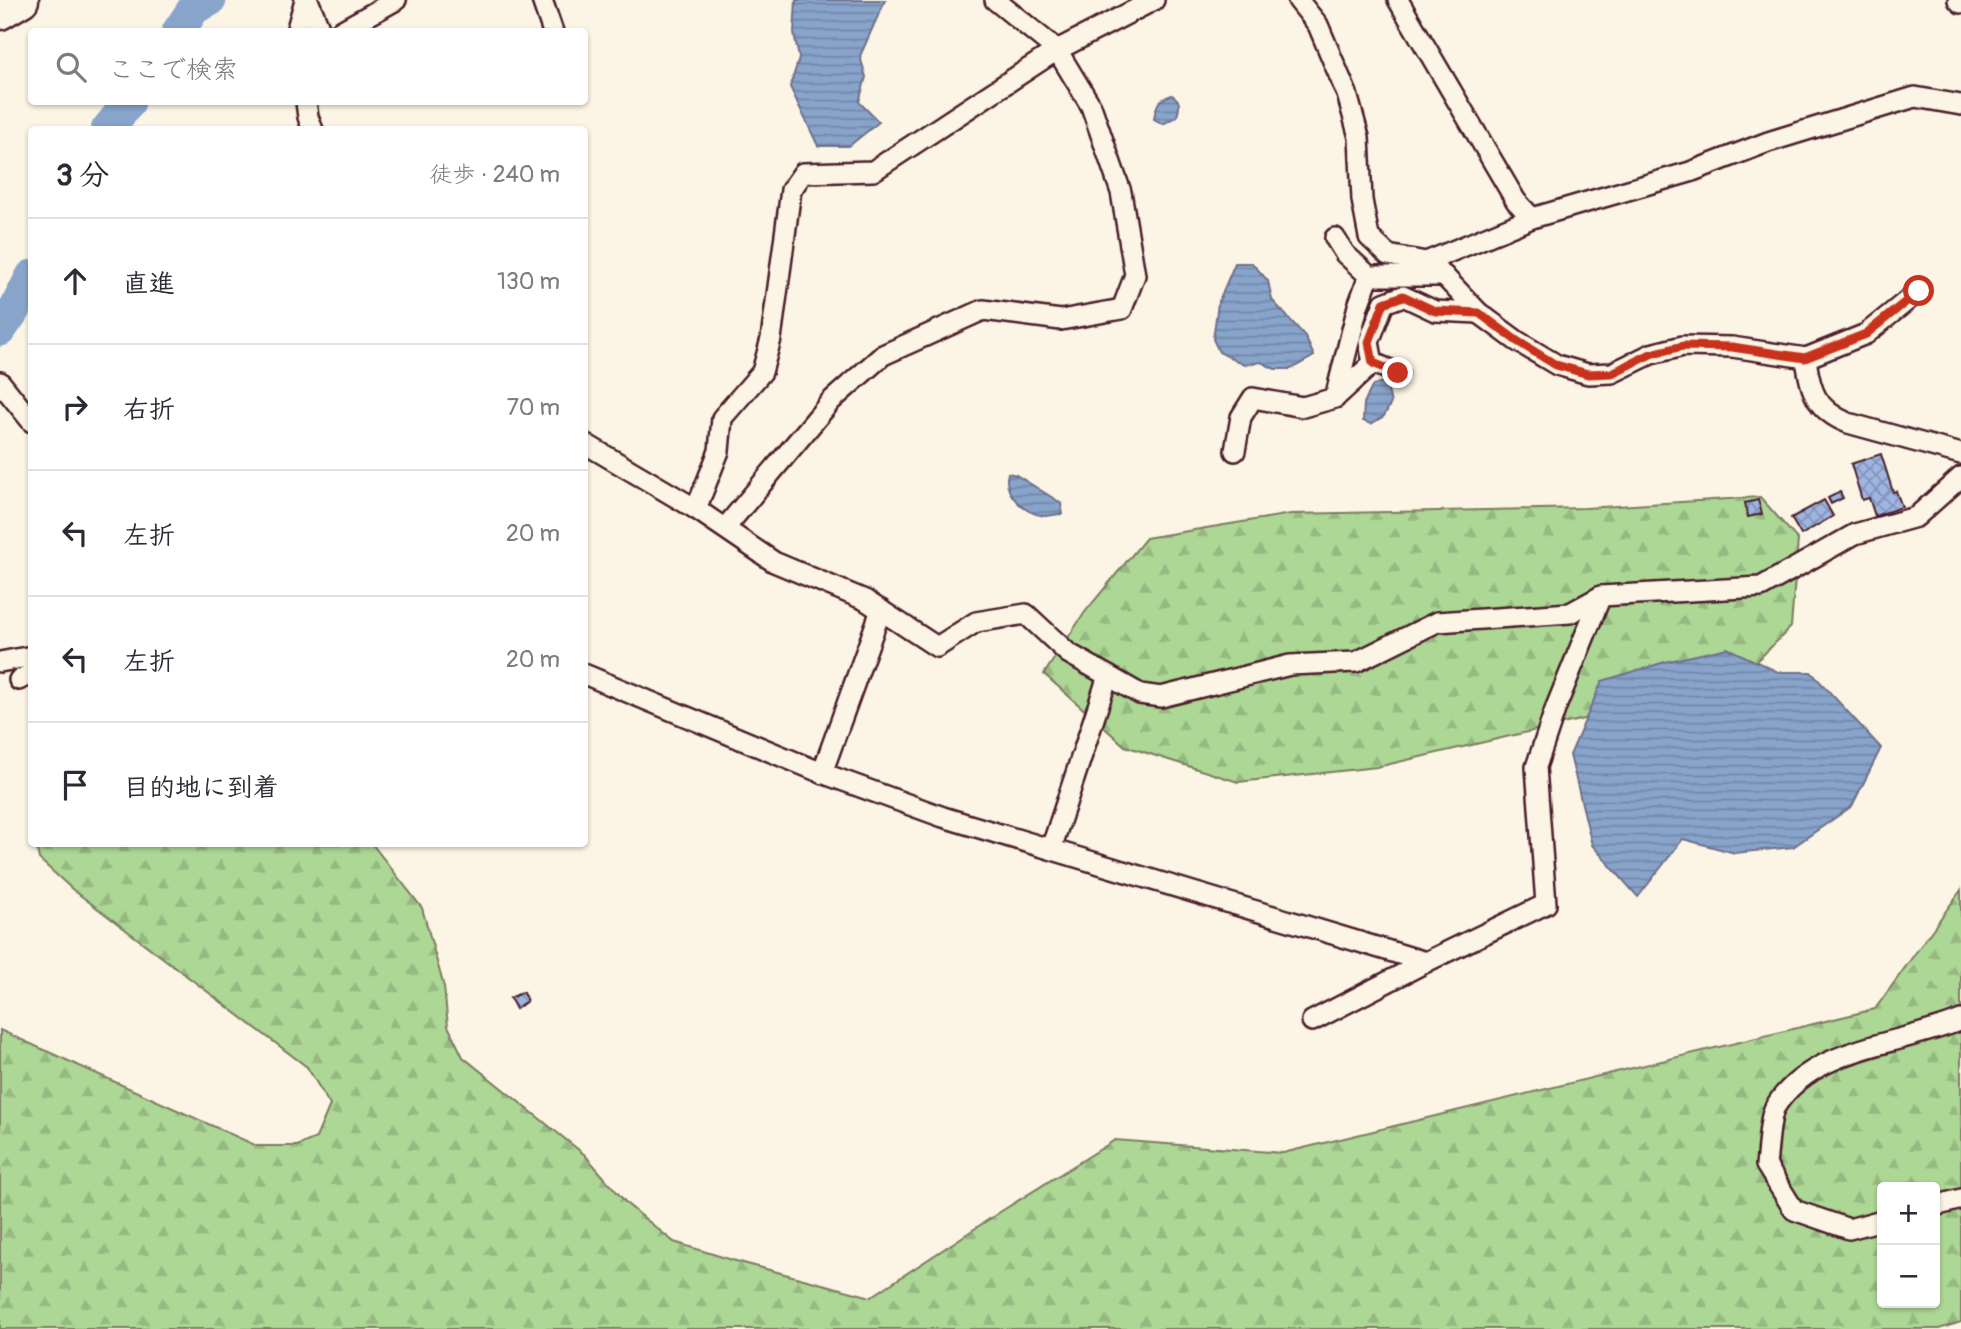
<!DOCTYPE html>
<html lang="ja">
<head>
<meta charset="utf-8">
<style>
  :root { --surface:#fff; --page:#f7f7f7; --text:#2b2b33; --muted:#7c7c81; --line:#e1e1e2 }
  body { margin:0; font-family:Pangolin,"Klee One",sans-serif; background:var(--page); color:var(--text) }
  .controls { position:absolute; right:21px; bottom:21px; display:grid; overflow:hidden; border-radius:7px; box-shadow:0 2px 5px #0004 }
  .controls button { width:63px; height:63px; display:grid; place-items:center; padding:0; border:0; border-bottom:2px solid var(--line); background:var(--surface); color:var(--text); font:35px sans-serif }
  .stop { position:absolute; width:21px; height:21px; margin:-16px; border:5px solid #c8321e; border-radius:50%; background:#fff }
  .stop.end { background:#c8321e; border-color:#fff; box-shadow:0 2px 7px #0008 }
  .list { margin:0; padding:0; list-style:none }
  h2 { display:flex; justify-content:space-between; align-items:center; height:91px; margin:0; padding:0 28px; font-size:30px }
  h2 small { font-size:23px; font-weight:400; color:var(--muted) }
  .list li { display:grid; grid-template-columns:46px 1fr auto; gap:21px; align-items:center; box-sizing:border-box; height:126px; padding:0 28px; border-top:2px solid var(--line) }
  .list b { display:block; font-size:26px; white-space:nowrap }
  .list em { font-size:23px; font-style:normal; color:var(--muted) }
  .icon { flex:none; width:38px; height:38px; fill:none; stroke:currentColor; stroke-width:2; stroke-linecap:round; stroke-linejoin:round }
  .map { position:relative; flex:none; width:1961px; height:1329px; overflow:hidden }
  .search { position:absolute; background:var(--surface); box-shadow:0 2px 5px #0004; left:28px; top:28px; width:560px; height:77px; display:flex; align-items:center; gap:18px; box-sizing:border-box; padding:0 24px; border-radius:7px; color:var(--muted); font-size:26px }
  .panel { position:absolute; background:var(--surface); box-shadow:0 2px 5px #0004; left:28px; top:126px; width:560px; height:721px; border-radius:7px }
  .map>svg:first-child { display:block }
</style>
</head>
<body>
<div class="map">
<svg width="1961" height="1329" viewBox="0 0 1961 1329">
  <defs>
    <pattern id="forest-firs" width="22" height="20" patternUnits="userSpaceOnUse" patternTransform="scale(1.75)"><rect width="22" height="20" fill="#acd795"/><path d="M5 1l3.5 6h-7zM16 11l3.5 6h-7z" fill="#96b881"/></pattern>
    <pattern id="water-rules" width="6" height="5" patternUnits="userSpaceOnUse" patternTransform="scale(1.75)"><rect width="6" height="5" fill="#88a4cb"/><path d="M0 2.5h6" fill="none" stroke="#7185a5"/></pattern>
    <pattern id="building-cross-hatch" width="8" height="8" patternUnits="userSpaceOnUse" patternTransform="scale(1.75)"><rect width="8" height="8" fill="#9eb5e2"/><path d="M0 0l8 8M0 8l8-8" fill="none" stroke="#8393b7"/></pattern>
  </defs>
  <rect width="100%" height="100%" fill="#fcf5e5"/>
  <filter id="ink" filterUnits="userSpaceOnUse"><feTurbulence type="fractalNoise" baseFrequency=".0143" numOctaves="2"/><feDisplacementMap in="SourceGraphic" scale="14" xChannelSelector="R" yChannelSelector="G"/><feConvolveMatrix kernelMatrix="1 2 1 2 8 2 1 2 1" color-interpolation-filters="sRGB"/></filter>
  <g filter="url(#ink)">
    <g fill="url(#forest-firs)" stroke="#7b7b60" stroke-width="2" fill-rule="evenodd">
      <path d="M1760,497l38,43 -7,87 -39,39 -99,37 -276,64 -139,15 -113,-36 -81,-72 41,-62 61,-74 145,-24 294,-6z"/>
      <path d="M36,844h336l50,64 22,79 4,39 15,31 122,98 42,49 47,38 58,18 139,37 129,-85 115,-72 168,13 592,-144 86,-119v432l-22,7h-1939v-299l257,116h40l19,-8 14,-33 -23,-38 -235,-178 -33,-30zM1882,1187h53v116h-53z"/>
    </g>
    <g fill="url(#water-rules)" stroke="#6f6f8b" stroke-width="2">
      <path d="M796,0h89l-25,56 6,21 -7,25 20,20 -30,24h-31l-28,-59 9,-29 -5,-25z"/>
      <path d="M1172,95c9,5 8,12 5,21l-14,8 -9,-5c2,-14 4,-20 18,-24z"/>
      <path d="M1235,263h17l16,18 4,19 33,36 9,20 -23,13h-16l-14,-7 -16,3 -26,-13 -6,-13 5,-36z"/>
      <path d="M1386,381l5,22 -7,13 -13,8 -8,-3 1,-18 9,-18z"/>
      <path d="M1008,473l8,2 45,28 1,11c-6,0 -12,2 -17,2 -20,-2 -43,-22 -37,-43z"/>
      <path d="M1727,648l51,24h33l70,76 -29,58 -59,41 -58,6 -52,-14 -45,58 -46,-52 -22,-90 32,-74 63,-19z"/>
    </g>
    <g fill="none" stroke-linecap="round" stroke-linejoin="round">
      <g stroke="#88a4cb" stroke-width="33">
        <path d="M178,32l16,-24 16,-8"/>
        <path d="M107,130l22,-28"/>
        <path d="M0,330l16,-23 16,-31"/>
      </g>
    </g>
    <g fill="url(#building-cross-hatch)" stroke="#4a1f2b" stroke-width="2">
      <path d="M1881,454l12,38 3,-1 6,16 -27,9 -6,-18 -7,2 -11,-36z"/>
      <path d="M1840,492l3,6 -12,6 -3,-6z"/>
      <path d="M1758,500l4,14 -14,3 -3,-14z"/>
      <path d="M1824,500l9,16 -32,19 -10,-17z"/>
      <path d="M523,992l4,9 -11,8 -6,-11z"/>
    </g>
    <g fill="none" stroke-linecap="round" stroke-linejoin="round">
      <g stroke="#4a1f2b" stroke-width="24">
        <g id="street">
          <path d="M308,0l13,32"/>
          <path d="M542,0l11,32"/>
          <path d="M1298,0l20,25 29,69 12,43 3,63 7,37 19,18 38,7 18,14 35,37 38,28 40,24 31,9 24,-1 39,-19 32,-8 49,1 74,11c4,33 10,52 42,65l113,31"/>
          <path d="M1398,0l118,201 16,17 158,-46 78,-30 147,-45 46,8"/>
          <path d="M1958,0l3,3"/>
          <path d="M296,32l9,-32"/>
          <path d="M339,32l57,-32"/>
          <path d="M306,102l2,15 5,13"/>
          <path d="M1426,262l106,-44"/>
          <path d="M1369,276h75"/>
          <path d="M1806,358l60,-24 53,-43"/>
          <path d="M1373,363l25,10"/>
          <path d="M0,382l32,40"/>
          <path d="M1336,397l37,-34 -4,-21 15,-39 19,-7 32,15 44,2"/>
          <path d="M584,443l112,66 78,53 91,38 72,47 39,-25 50,-8 42,39 72,41 21,3 129,-32 66,-3 81,-40 133,-9 31,-17"/>
          <path d="M1235,451l6,-34 12,-19 50,9 32,-9 23,-92 11,-30 -24,-22 -10,-16"/>
          <path d="M696,509l23,-58 3,-33 40,-46 9,-33 20,-149 12,-17 70,-2 184,-121 97,-50"/>
          <path d="M725,528l106,-127 52,-46 100,-45 78,10 61,-11 13,-34 -14,-83 -30,-86 -34,-56 -62,-50"/>
          <path d="M0,662l32,-6"/>
          <path d="M584,674l238,99 121,44 483,145 120,-58 -10,-137 20,-60 45,-111 160,-9 94,-53 61,-17 45,-40"/>
          <path d="M19,680l13,-7"/>
          <path d="M822,773l59,-163"/>
          <path d="M1051,849l57,-173"/>
          <path d="M1312,1021l114,-59"/>
          <path d="M1935,1206l26,-7"/>
          <path d="M1882,1220l-33,9 -55,-19 -28,-45c2,-14 3,-47 9,-58 38,-61 126,-62 186,-87"/>
        </g>
      </g>
      <g stroke="#4a1f2b" stroke-width="37">
        <path id="primary" d="M0,13l22,-13"/>
      </g>
      <use href="#street" stroke="#fcf5e5" stroke-width="19"/>
      <use href="#primary" stroke="#fcf5e5" stroke-width="32"/>
    </g>
  </g>
  <g fill="none" stroke-linecap="round" stroke-linejoin="round" filter="url(#ink)">
    <path stroke="#c8321e" stroke-width="9" d="M1398,373l-25,-10 -4,-21 15,-39 19,-7 32,15 44,2 38,28 39,24 32,9 24,-1 39,-19 32,-8 49,1 73,11 61,-24 53,-43"/>
  </g>
</svg>
<div class="controls">
<button>+</button>
<button>−</button>
</div>
<div class="stop" style="left:1919px;top:291px"></div>
<div class="stop end" style="left:1398px;top:373px"></div>
<div class="search"><svg class="icon" aria-label="search" viewBox="0 0 24 24"><circle cx="10" cy="10" r="6"/><path d="M15 15l6 6"/></svg>ここで検索</div>
<section class="panel">
<h2>3 分<small>徒歩 · 240 m</small></h2>
<ul class="list">
<li><svg class="icon" aria-label="ahead" viewBox="0 0 24 24"><path d="M12 20V5M6 11l6-6 6 6"/></svg><div><b>直進</b></div><em>130 m</em></li>
<li><svg class="icon" aria-label="right" viewBox="0 0 24 24"><path d="M7 20v-9h11M14 6l5 5-5 5"/></svg><div><b>右折</b></div><em>70 m</em></li>
<li><svg class="icon" aria-label="left" viewBox="0 0 24 24"><path d="M17 20v-9H6M10 6l-5 5 5 5"/></svg><div><b>左折</b></div><em>20 m</em></li>
<li><svg class="icon" aria-label="left" viewBox="0 0 24 24"><path d="M17 20v-9H6M10 6l-5 5 5 5"/></svg><div><b>左折</b></div><em>20 m</em></li>
<li><svg class="icon" aria-label="arrive" viewBox="0 0 24 24"><path d="M6 21V4h12l-3 4 3 4H6"/></svg><div><b>目的地に到着</b></div></li>
</ul>
</section>
</div>
</body>
</html>
